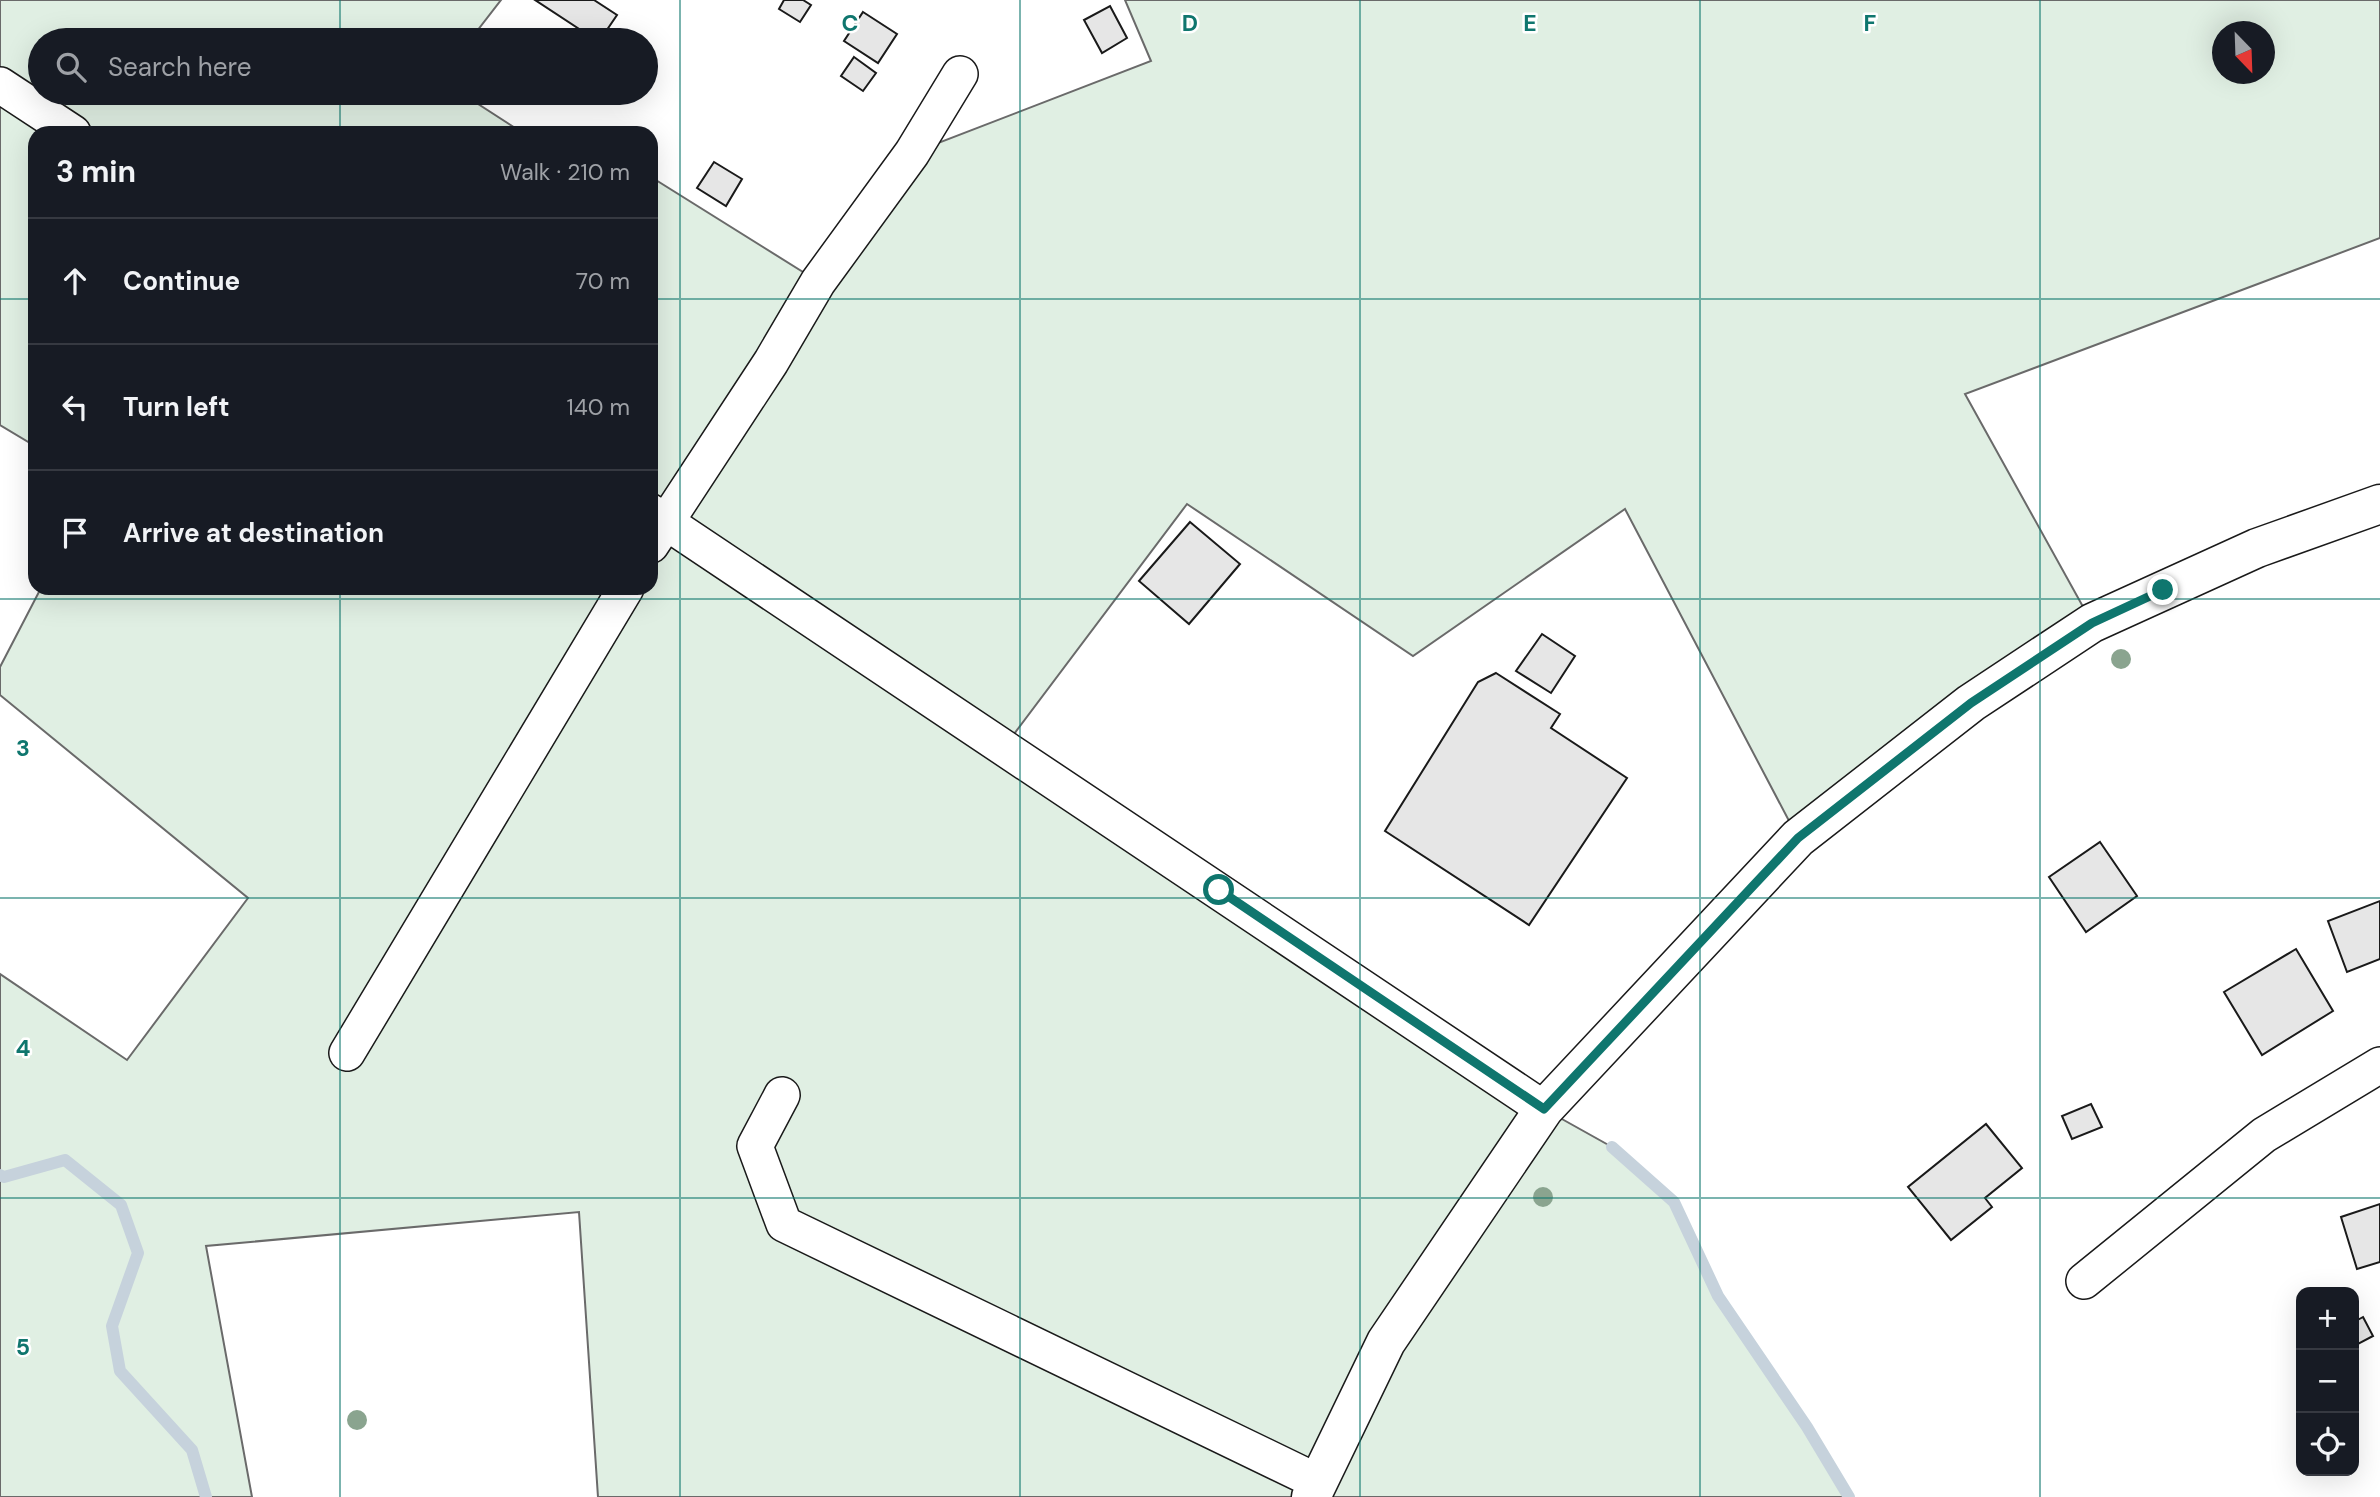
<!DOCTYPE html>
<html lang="en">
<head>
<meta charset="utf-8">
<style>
  :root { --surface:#171b24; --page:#242831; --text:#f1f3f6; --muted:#9ea1a6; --line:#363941 }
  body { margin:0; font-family:"DM Sans",sans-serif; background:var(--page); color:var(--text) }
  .controls { position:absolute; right:21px; bottom:21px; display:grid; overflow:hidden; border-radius:14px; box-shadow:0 7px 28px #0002 }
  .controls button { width:63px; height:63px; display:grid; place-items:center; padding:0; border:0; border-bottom:2px solid var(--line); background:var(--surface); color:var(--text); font:35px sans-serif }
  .compass { position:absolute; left:2212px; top:21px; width:63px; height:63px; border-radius:50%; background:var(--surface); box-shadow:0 7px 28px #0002; rotate:157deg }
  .stop { position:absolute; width:21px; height:21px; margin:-16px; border:5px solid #0f766e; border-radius:50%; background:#fff }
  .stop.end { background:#0f766e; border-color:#fff; box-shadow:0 2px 7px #0008 }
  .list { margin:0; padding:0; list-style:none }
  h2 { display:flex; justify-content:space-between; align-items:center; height:91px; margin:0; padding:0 28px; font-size:30px }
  h2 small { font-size:23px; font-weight:400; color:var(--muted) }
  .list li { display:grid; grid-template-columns:46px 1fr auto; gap:21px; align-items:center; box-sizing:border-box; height:126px; padding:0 28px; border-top:2px solid var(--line) }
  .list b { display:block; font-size:26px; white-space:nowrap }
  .list em { font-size:23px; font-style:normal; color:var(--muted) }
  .icon { flex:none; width:38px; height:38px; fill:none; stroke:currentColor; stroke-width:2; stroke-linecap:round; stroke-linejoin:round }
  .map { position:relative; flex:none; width:2380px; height:1497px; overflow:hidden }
  .search { position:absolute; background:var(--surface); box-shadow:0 7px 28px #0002; left:28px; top:28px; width:630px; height:77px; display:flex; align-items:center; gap:18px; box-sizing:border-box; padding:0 24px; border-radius:38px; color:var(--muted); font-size:26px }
  .panel { position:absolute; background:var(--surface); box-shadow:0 7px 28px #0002; left:28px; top:126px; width:630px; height:469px; border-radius:21px }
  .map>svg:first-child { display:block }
</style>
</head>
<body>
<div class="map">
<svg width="2380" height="1497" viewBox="0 0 2380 1497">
  <rect width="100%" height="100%" fill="#fff"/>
  <g fill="#e0efe3" stroke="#6a6a6a" stroke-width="2" fill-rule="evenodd">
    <path d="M0,0h501l-31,40h-430v53h421l62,40h-488v313l-35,-21z"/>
    <path d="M1125,0h1255v238l-415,156 127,229 -294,215 -173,-329 -212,147 -226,-152 -182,242 539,363 68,38 62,55 44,94 89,131 42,70h-1251l-19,-285 -373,34 46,251h-252v-523l127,86 121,-162 -248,-203v-28l41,-79h610v-411l168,105 93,-129 239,-92zM2222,32h42v42h-42z"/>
  </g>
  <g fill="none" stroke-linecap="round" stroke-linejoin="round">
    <g stroke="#c6d2dc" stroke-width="12">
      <path d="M1612,1147l62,55 44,94 89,131 42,70"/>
      <path d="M0,1175l4,2 61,-17 56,45 17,48 -26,73 8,45 72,79 14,47"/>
    </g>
  </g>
  <g fill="#e6e6e6" stroke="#1a1a1a" stroke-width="2">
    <path d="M535,0h59l23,15 -17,25h-4z"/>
    <path d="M784,0h19l8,5 -11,17 -21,-13z"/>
    <path d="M1110,6l17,32 -25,15 -18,-33z"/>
    <path d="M863,12l34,22 -19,29 -34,-22z"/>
    <path d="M854,57l22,16 -13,18 -22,-15z"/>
    <path d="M714,162l28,17 -16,27 -29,-18z"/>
    <path d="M1190,522l50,42 -51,60 -50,-43z"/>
    <path d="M1542,634l33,22 -24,37 -35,-22z"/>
    <path d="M1496,673l64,41 -9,14 76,50 -98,147 -144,-94 93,-149z"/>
    <path d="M2100,842l37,54 -51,36 -37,-55z"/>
    <path d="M2380,901v58l-33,13 -19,-51z"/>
    <path d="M2296,949l37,62 -71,44 -38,-63z"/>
    <path d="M2091,1104l11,23 -30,12 -10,-23z"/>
    <path d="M1986,1124l36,44 -37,30 7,9 -41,33 -43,-53z"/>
    <path d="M2380,1204v58l-23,7 -16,-52z"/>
    <path d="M2363,1317l10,19 -15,8 -4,-8v-14z"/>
  </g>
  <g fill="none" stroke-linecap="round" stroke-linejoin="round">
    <g stroke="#1a1a1a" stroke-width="38">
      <g id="street">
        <path d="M0,85l73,48"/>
        <path d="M651,512l893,597"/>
        <path d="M651,545l120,-183 47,-80 94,-129 48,-79"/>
        <path d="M347,1053l279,-465"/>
        <path d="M782,1095l-27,51 29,78 534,258"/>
        <path d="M2084,1281l180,-146 116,-70"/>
      </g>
    </g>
    <g stroke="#1a1a1a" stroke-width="41">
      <path id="secondary" d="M1311,1497l75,-155 158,-233 254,-271 173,-135 121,-80 165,-75 123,-44"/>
    </g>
    <use href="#street" stroke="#fff" stroke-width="35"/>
    <use href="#secondary" stroke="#fff" stroke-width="38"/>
  </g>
  <g fill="#8aa48f">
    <circle cx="2121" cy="659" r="10"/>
    <circle cx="1543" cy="1197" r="10"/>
    <circle cx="357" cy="1420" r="10"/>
  </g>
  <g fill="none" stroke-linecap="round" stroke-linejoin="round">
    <path stroke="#0f766e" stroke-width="9" d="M1219,890l325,219 254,-271 173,-135 121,-80 71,-33"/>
  </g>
  <path fill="none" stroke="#0f766e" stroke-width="2" stroke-opacity="0.55" d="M340,0v40M680,0v1497M1020,0v1497M1360,0v1497M1700,0v1497M2040,0v1497M340,93v40M0,299h35M651,299h1729M340,588v909M0,599h2380M0,898h2380M0,1198h2380"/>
  <g font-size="23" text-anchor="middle" font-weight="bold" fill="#0f766e" stroke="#fff" stroke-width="5" stroke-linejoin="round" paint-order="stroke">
    <text x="850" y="31">C</text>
    <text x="1190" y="31">D</text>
    <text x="1530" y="31">E</text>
    <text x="1870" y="31">F</text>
    <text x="23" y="756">3</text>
    <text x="23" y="1056">4</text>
    <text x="23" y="1355">5</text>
  </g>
</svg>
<div class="controls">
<button>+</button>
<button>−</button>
<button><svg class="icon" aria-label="locate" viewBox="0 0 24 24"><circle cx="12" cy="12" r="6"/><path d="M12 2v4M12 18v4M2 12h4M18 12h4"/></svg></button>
</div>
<svg class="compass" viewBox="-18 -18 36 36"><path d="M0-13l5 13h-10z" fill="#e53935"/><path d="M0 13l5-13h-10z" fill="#9ea1a6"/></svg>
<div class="stop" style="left:1219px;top:890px"></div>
<div class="stop end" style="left:2163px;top:590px"></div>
<div class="search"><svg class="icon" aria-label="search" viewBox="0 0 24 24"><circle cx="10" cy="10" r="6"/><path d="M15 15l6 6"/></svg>Search here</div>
<section class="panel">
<h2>3 min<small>Walk · 210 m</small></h2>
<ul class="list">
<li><svg class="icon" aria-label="ahead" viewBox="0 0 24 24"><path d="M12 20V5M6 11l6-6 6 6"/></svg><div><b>Continue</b></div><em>70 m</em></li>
<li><svg class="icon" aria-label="left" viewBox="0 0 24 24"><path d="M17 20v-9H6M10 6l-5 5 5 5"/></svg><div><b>Turn left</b></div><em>140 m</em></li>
<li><svg class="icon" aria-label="arrive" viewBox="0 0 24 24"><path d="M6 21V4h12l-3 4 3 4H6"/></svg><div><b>Arrive at destination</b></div></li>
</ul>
</section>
</div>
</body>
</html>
